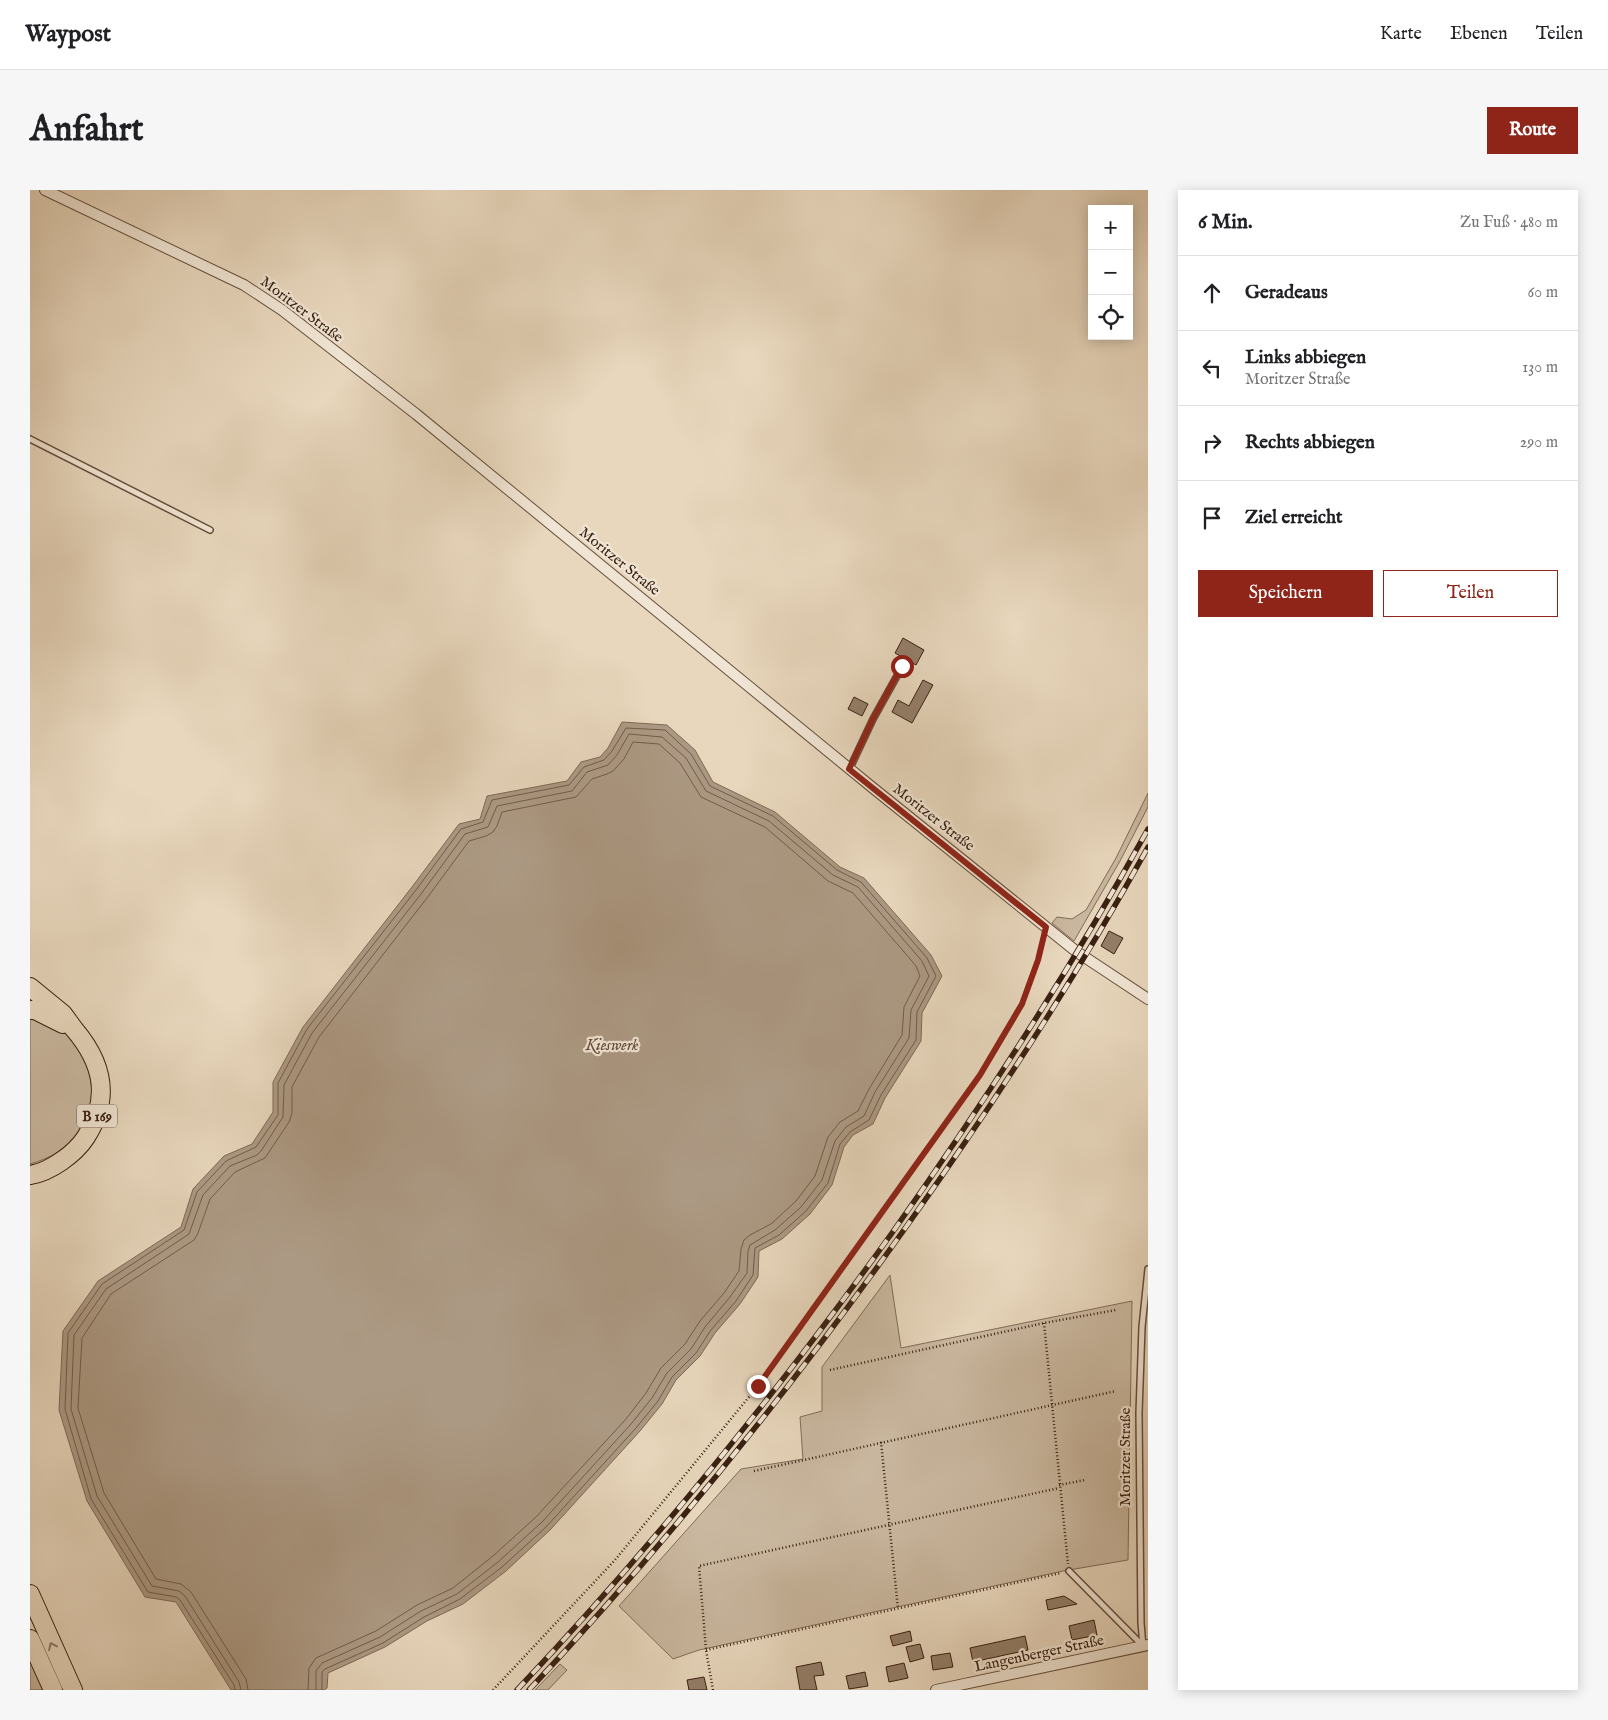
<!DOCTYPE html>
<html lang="de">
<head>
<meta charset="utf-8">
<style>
  :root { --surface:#fff; --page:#f6f6f6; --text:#202124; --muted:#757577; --line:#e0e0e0; --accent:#8f2418 }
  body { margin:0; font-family:"IM FELL English",serif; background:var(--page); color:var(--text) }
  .controls { position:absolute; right:15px; top:15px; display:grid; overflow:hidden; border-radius:0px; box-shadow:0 2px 12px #0003 }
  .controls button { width:45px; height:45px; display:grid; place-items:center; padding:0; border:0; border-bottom:1px solid var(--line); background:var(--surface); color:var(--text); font:25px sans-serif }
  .stop { position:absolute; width:15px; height:15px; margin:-11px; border:4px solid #8f2418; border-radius:50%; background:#fff }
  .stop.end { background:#8f2418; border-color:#fff; box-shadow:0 1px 5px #0008 }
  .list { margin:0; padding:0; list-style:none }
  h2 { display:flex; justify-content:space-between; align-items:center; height:65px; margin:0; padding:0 20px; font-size:21px }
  h2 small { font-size:16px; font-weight:400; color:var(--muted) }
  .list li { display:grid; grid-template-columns:32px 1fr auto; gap:15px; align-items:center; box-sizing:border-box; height:75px; padding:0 20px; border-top:1px solid var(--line) }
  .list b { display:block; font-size:19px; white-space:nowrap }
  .list p { margin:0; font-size:16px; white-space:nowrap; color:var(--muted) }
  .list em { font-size:16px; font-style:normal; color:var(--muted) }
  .actions { display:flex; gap:10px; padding:15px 20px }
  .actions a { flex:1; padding:11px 0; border:1px solid var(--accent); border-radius:0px; text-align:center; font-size:18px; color:var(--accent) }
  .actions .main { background:var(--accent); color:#fff }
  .icon { flex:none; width:28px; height:28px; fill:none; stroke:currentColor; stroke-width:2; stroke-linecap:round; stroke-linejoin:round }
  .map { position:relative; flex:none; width:1118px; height:1500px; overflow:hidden; border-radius:0px }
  header { display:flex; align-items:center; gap:30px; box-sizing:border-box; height:70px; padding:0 25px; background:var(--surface); border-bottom:1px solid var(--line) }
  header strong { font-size:24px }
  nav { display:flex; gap:28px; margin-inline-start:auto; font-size:18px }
  .intro { display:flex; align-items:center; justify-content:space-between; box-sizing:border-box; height:120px; padding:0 30px }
  h1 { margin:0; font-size:35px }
  .button { padding:12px 22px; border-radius:0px; background:var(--accent); color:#fff; font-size:18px; font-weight:700 }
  main { display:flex; gap:30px; padding:0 30px }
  aside { flex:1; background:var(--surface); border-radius:0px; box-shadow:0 2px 12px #0003 }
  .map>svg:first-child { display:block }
</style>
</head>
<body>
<header>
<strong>Waypost</strong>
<nav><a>Karte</a><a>Ebenen</a><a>Teilen</a></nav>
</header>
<div class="intro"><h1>Anfahrt</h1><a class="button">Route</a></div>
<main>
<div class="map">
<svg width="1118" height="1500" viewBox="0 0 1118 1500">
  <rect width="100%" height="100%" fill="#e8d7bd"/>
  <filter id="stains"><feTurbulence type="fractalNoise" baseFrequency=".004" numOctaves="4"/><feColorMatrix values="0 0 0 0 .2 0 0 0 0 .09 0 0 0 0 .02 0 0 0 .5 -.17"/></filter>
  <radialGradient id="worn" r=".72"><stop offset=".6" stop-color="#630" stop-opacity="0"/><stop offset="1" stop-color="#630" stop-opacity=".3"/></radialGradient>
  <g fill="#cab8a0" stroke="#826c58">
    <path d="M1118,603v14l-28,54 -46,80 -22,-18 5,-6 15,2 14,-9 30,-52z"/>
    <path d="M0,825c9,3 29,9 35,15 6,7 19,23 22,31 2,5 2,11 3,15 9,44 -19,77 -60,88z"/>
    <path d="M860,1085l11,73 231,-47 -4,259 -65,11 -364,79 -26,9 -54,-53 122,-137 62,-10 -3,-42 22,-6v-44z"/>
    <path d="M0,1470l14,30h-14z"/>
    <path d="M530,1474l7,6 -19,20h-13z"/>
  </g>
  <path fill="#ac9983" stroke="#7e6955" d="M592,532l45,3 28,25 18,32 62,30 65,55 24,11 67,77 11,21 -20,37 -1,28 -36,57 -12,26 -20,11 -9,12 -12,38 -22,29 -28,25 -23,12 -1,26 -18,27 -25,29 -15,23 -24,24 -14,24 -22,27 -90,99 -44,41 -43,33 -36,17 -42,26 -57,26 -1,15 -3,2h-93l-55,-88 -31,-5 -58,-96 -28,-91 4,-79 35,-50 83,-54 12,-38 31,-33 28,-12 21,-32v-30l30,-55 109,-140 47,-63 21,-5 7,-23 80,-15 14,-19 19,-5 8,-9z"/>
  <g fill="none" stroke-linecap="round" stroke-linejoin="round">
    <g stroke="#725c4a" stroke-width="1">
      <path d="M205,1500l-1,-5 -54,-85 -4,-3 -28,-5 -57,-93 -26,-90 3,-76 34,-49 82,-54 13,-38 29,-31 30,-14 22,-32v-32l29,-54 109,-139 45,-61 22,-7 9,-22 77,-15 15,-18 20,-7 8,-9 14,-23 39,2 26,24 19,32 63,30 64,54 24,12 66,76 9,18 -19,36 -1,28 -35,55 -12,25 -19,12 -10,12 -12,39 -22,28 -27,24 -24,13 -2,27 -17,26 -25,29 -15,23 -24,24 -14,24 -22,27 -90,99 -44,40 -42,32 -36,18 -41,26 -58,26 -3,3v18"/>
      <path d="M211,1500l-2,-8 -54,-86 -6,-5 -27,-5 -55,-90 -26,-87 3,-74 32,-46 83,-55 14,-39 27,-29 27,-11 4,-4 22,-34 1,-32 28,-52 109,-139 44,-60 23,-7 9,-21 75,-15 15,-19 21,-7 9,-10 12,-21 33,3 24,21 20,33 63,30 64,54 25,12 64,74 7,15 -18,34 -2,28 -34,54 -11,24 -18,11 -11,14 -13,39 -21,27 -26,23 -25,15 -2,6 -1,22 -17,24 -25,30 -14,22 -24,24 -15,25 -21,26 -89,98 -44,40 -41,32 -36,17 -41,26 -58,26 -6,8v19"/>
      <path d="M218,1500l-2,-11 -55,-87 -10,-8 -25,-5 -52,-86 -26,-85 4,-70 29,-44 83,-54 4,-7 12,-34 25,-27 30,-14 24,-36 3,-9v-26l27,-50 108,-139 42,-57 17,-5 7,-4 4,-6 5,-14 74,-15 16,-18 15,-5 6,-3 11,-12 9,-17 26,2 21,19 21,34 64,30 63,54 25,12 52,60 11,13 4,10 -16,31 -2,28 -33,54 -11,22 -18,11 -12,15 -13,39 -19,25 -25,23 -21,11 -6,5 -3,9 -2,22 -15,22 -24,28 -15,23 -24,24 -15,25 -20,26 -90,98 -43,39 -40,32 -36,17 -41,26 -60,27 -7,10 -1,22"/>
    </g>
  </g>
  <g fill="#947f6a" stroke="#392011">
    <path d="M873,448l21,12 -8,15 -21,-12z"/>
    <path d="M893,490l10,5 -21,38 -20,-11 6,-12 11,6z"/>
    <path d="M824,507l14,7 -6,12 -14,-7z"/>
    <path d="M1079,741l14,7 -9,16 -13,-8z"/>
    <path d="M1034,1406l13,8 -29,6 -2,-10z"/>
    <path d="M1064,1430l3,15 -25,5 -3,-14z"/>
    <path d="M880,1441l2,10 -19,5 -3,-10z"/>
    <path d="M995,1446l3,14 -55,12 -3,-14z"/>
    <path d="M890,1454l4,14 -14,4 -4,-15z"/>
    <path d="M920,1463l3,14 -20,3 -2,-14z"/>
    <path d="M791,1472l3,13 -10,1 3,14h-17l-4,-23z"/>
    <path d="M874,1473l4,15 -19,4 -3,-15z"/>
    <path d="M835,1482l3,14 -19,3 -3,-13z"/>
    <path d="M674,1487l3,13h-18l-2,-10z"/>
  </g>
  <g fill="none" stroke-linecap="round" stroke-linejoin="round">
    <g stroke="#654e3c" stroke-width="8">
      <g id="service">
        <path d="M0,249l180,91"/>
        <path d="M820,578l23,-49 29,-52"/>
        <path d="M1039,1381l74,75"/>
        <path d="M1113,1456l-2,-23 -2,-210 3,-86 6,-58"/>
      </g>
    </g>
    <g stroke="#654e3c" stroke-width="12">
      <g id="minor">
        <path d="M15,0l199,95 38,25 134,104 457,374 204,164 71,47"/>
        <path d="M906,1500l212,-45"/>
      </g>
    </g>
    <g stroke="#392011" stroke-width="20">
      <g id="trunk">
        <path d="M0,797c11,9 22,18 33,27 4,5 7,10 11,15 29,34 37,69 12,108 -11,17 -36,35 -56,38"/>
        <path d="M0,820h5l28,14"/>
        <path d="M0,1404l43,96"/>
        <path d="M0,1449l23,51"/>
      </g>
    </g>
    <g stroke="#392011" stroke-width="2.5" stroke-dasharray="1 2.5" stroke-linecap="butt">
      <path d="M1014,1133l24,241"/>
      <path d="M800,1180l214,-47 72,-13"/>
      <path d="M851,1252l17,167"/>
      <path d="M724,1281l362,-80"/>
      <path d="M1029,1295l26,-5"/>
      <path d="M676,1460l355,-77"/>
      <path d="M463,1500l122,-130 143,-174 222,-311 42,-71 16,-44 6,-22"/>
      <path d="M683,1500l-7,-40 -7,-84 360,-78"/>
    </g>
    <use href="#service" stroke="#f0e5d4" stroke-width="5"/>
    <use href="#minor" stroke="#f0e5d4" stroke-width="10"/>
    <use href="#trunk" stroke="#e8d7bd" stroke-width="18"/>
    <g stroke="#392011" stroke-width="5.5">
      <g id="rail">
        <path d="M487,1500c135,-143 260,-297 375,-457 92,-130 179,-264 256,-404"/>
        <path d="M499,1500c138,-147 265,-305 382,-470 85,-120 166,-244 237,-373"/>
      </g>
    </g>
    <use href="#rail" stroke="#f0e5d4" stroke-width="4" stroke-dasharray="11" stroke-linecap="butt"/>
  </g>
  <defs><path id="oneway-chevron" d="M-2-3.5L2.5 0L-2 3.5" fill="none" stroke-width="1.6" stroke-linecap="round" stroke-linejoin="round" transform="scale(1.25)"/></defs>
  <use stroke="#907c67" href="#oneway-chevron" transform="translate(22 1456) rotate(-115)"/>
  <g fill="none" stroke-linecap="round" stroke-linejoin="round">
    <path stroke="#8f2418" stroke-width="6" d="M728,1196l222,-311 42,-71 16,-44 8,-33 -197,-158 24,-50 29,-53"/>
  </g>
  <g text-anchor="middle" stroke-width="4.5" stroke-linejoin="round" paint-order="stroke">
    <rect fill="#f0e5d4" stroke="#705b4c" stroke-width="1" x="47" y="914.5" width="40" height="23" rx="4"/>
    <g font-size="14" font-weight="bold" fill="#392011">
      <text x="67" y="931">B 169</text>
    </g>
    <g font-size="15" fill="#392011" stroke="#f0e5d4">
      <text transform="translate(272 119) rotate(37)" y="5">Moritzer Straße</text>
      <text transform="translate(590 371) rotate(39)" y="5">Moritzer Straße</text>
      <text transform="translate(904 627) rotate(38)" y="5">Moritzer Straße</text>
      <text transform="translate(1095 1267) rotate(-90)" y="5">Moritzer Straße</text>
      <text transform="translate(1009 1463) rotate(-12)" y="5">Langenberger Straße</text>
    </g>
    <g font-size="16" font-style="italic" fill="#614a39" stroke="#f0e5d4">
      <text x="582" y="860">Kieswerk</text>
    </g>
  </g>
  <rect width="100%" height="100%" filter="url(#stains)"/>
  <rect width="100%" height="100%" fill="url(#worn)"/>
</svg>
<div class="controls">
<button>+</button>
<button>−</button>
<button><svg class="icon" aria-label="locate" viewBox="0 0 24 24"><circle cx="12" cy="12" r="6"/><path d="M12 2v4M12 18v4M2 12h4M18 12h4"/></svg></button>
</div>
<div class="stop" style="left:872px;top:476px"></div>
<div class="stop end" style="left:728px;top:1196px"></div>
</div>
<aside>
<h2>6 Min.<small>Zu Fuß · 480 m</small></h2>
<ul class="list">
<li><svg class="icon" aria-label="ahead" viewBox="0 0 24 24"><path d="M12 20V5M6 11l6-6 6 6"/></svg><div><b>Geradeaus</b></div><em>60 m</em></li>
<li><svg class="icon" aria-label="left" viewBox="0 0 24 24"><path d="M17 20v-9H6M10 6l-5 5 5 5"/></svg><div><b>Links abbiegen</b><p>Moritzer Straße</p></div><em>130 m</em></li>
<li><svg class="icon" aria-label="right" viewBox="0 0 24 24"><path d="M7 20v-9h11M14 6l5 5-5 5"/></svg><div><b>Rechts abbiegen</b></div><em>290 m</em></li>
<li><svg class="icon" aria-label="arrive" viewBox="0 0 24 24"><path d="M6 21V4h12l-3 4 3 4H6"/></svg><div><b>Ziel erreicht</b></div></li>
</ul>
<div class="actions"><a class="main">Speichern</a><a>Teilen</a></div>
</aside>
</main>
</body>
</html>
